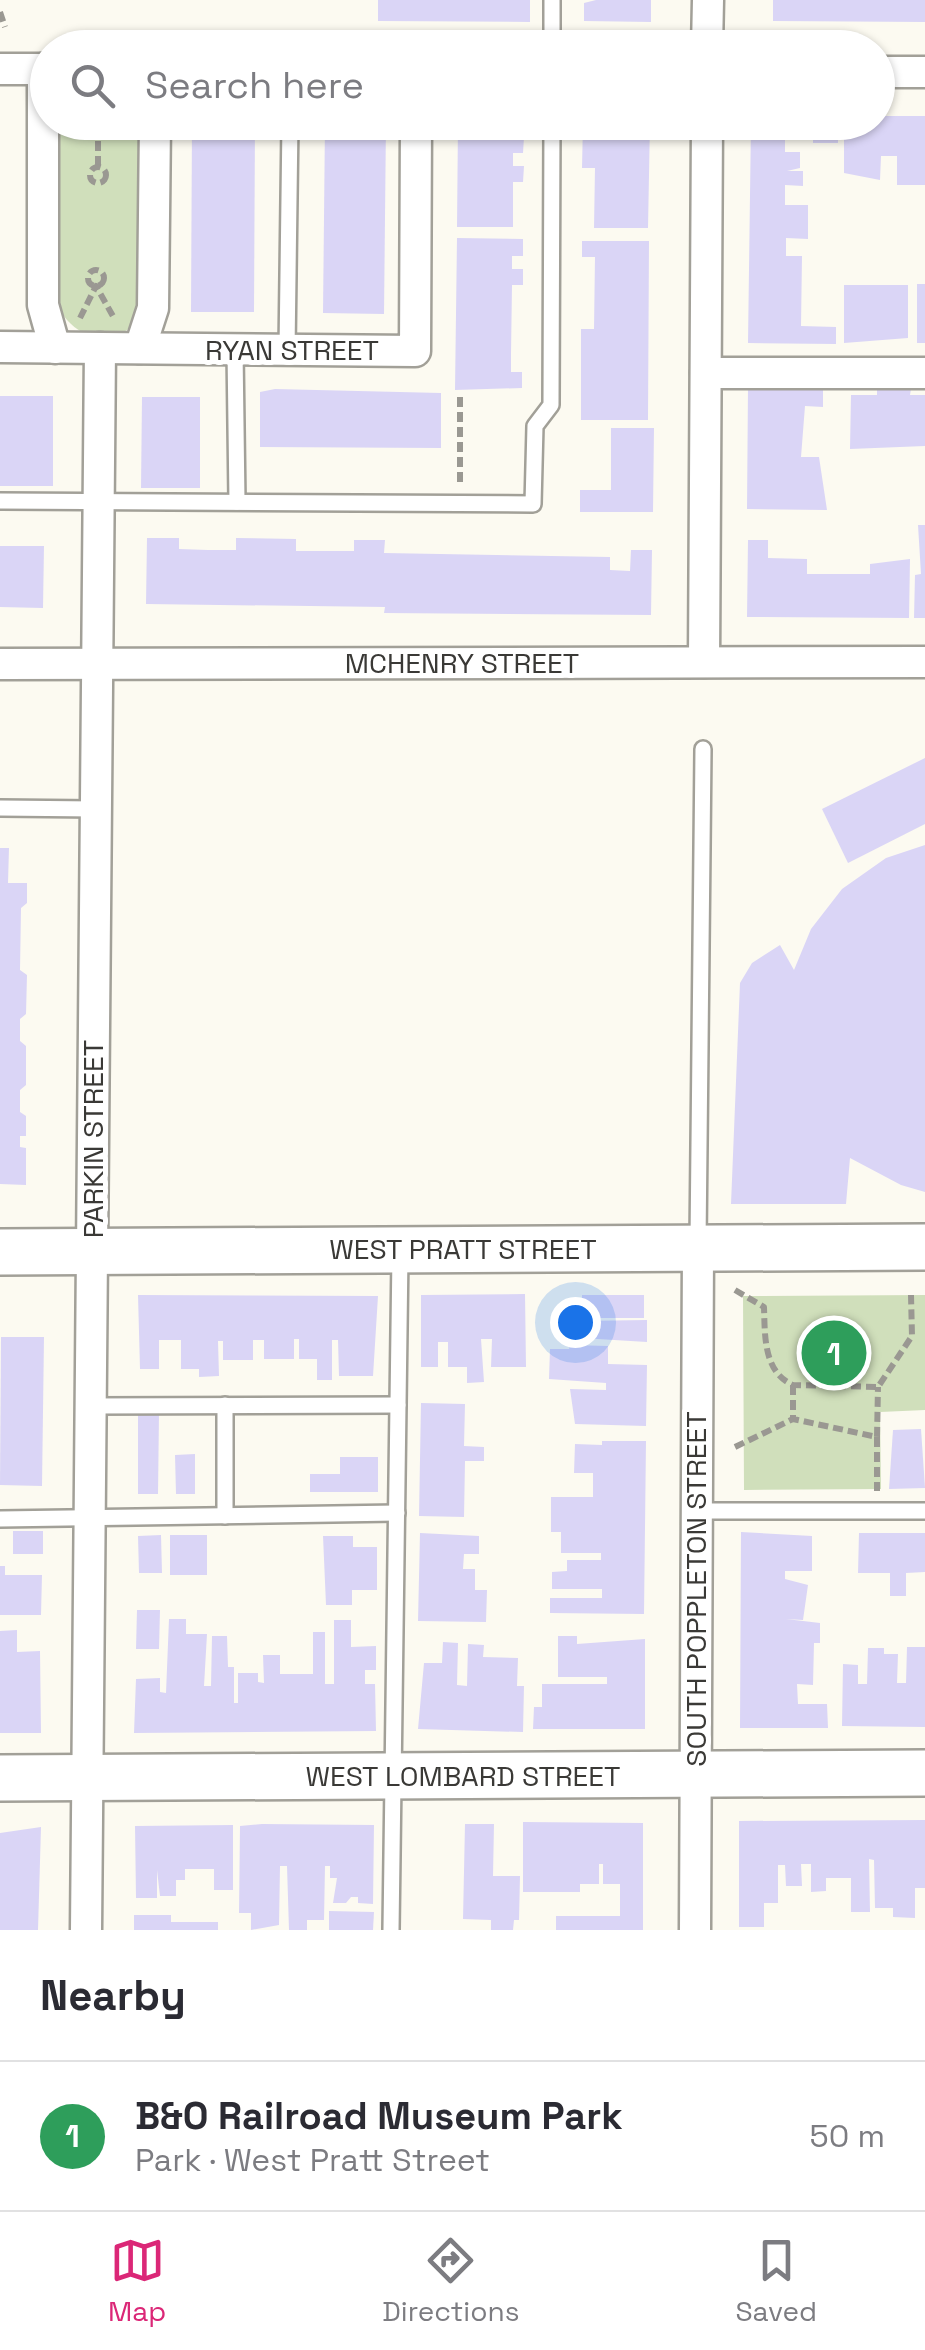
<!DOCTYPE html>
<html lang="en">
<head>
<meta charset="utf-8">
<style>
  :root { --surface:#fff; --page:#f7f7f7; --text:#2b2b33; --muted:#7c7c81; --line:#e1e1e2; --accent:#db2777 }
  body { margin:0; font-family:"Space Grotesk",sans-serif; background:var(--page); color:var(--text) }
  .you { position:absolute; left:575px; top:1322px; width:35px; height:35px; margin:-25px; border:8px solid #fff; border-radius:50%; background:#1a73e8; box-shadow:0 0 0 15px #1a73e833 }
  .badge { display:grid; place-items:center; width:65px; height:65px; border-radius:50%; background:var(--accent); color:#fff; font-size:32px; font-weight:700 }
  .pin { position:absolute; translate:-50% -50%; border:5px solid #fff; box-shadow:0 2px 10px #0006 }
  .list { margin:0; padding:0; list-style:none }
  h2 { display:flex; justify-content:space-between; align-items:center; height:130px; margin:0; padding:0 40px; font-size:42px }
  h2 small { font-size:32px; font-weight:400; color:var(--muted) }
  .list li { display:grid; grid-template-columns:65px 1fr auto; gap:30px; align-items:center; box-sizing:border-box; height:150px; padding:0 40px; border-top:2px solid var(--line) }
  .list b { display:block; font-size:38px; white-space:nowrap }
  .list p { margin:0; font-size:32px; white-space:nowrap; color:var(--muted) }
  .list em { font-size:32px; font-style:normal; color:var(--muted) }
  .icon { flex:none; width:55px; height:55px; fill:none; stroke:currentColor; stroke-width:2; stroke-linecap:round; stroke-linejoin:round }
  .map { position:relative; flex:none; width:925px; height:1930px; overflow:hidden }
  .search { position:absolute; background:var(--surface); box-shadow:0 2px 8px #0004; left:30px; right:30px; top:30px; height:110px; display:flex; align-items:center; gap:25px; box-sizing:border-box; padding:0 35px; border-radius:55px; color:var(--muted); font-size:38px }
  .sheet { height:280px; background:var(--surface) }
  nav { display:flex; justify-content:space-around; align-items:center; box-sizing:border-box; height:140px; border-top:2px solid var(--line); background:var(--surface); font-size:28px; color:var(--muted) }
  nav a { display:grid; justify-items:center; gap:5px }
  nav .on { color:var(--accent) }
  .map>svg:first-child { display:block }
</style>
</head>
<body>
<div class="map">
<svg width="925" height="1930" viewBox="0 0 925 1930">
  <rect width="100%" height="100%" fill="#fcfaf1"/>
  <g fill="#d0dfbb">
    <path d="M57,123h91l-8,197c-31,30 -71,18 -85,-21z"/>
    <path d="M925,1295v115l-45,2 1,77 -137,1 -1,-194z"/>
  </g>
  <g fill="#dad5f6">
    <path d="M378,0h152v22l-152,-1z"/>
    <path d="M596,0h55v22l-67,-1v-18z"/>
    <path d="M773,0h152v22l-152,-1z"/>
    <path d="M878,116h47v69h-28v-29h-16l-1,24 -36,-7v-51h34z"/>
    <path d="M192,122h63l-1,190h-63z"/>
    <path d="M325,122h61l-2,192 -61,-1z"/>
    <path d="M458,122h55v15h11l-1,16h-10v13h11l-1,16h-10v45h-56z"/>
    <path d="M583,122h67l-2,106h-54l1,-60h-13z"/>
    <path d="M751,122h87v21h-25v-7h-28v16h15v16l-13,3h16v15l-18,-1v20h23v34l-22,-1v18h16l-1,70 35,1v17l-88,-1z"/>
    <path d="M457,238l66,1v17h-11v13h11v16h-11l-1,69v18h11v16l-67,2z"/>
    <path d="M582,241h67l-1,179h-67v-91h13l1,-72h-13z"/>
    <rect x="917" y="284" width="8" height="59"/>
    <path d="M844,285h64v53l-64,5z"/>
    <path d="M748,387h75v20l-18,-1 -4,51h18l8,53 -80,-1z"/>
    <path d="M877,388l34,1 -1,6h15v51l-75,3 1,-54h26z"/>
    <path d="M275,389l166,4v55l-181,-1v-55z"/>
    <rect x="0" y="396" width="53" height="90"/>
    <path d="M142,397h58v91h-59z"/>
    <path d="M611,428h43l-1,84h-73v-22h31z"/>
    <path d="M918,525h7v93h-11l1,-43 6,-1z"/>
    <path d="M147,538h32v11l29,1h28v-12l60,1v12h58v-11h31l-1,13 226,4v13l20,1 1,-21h21l-1,65 -267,-2 1,-6 -239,-3z"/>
    <path d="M748,540h20v18l39,1v15h63v-10l40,-5 -1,59 -162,-1z"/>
    <path d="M0,546h44l-1,62 -43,-1z"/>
    <path d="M925,758v66l-77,39 -26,-54z"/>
    <path d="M925,845v347l-24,-7 -51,-27 -4,46h-115l9,-221 12,-20 28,-18 14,25 17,-41 31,-40 44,-31z"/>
    <path d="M0,848h9l-1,35h19v20l-6,5 -1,62 7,5 -1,39 -6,5v22l6,5v39l-6,5v22l6,4v20h-6v11l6,1v37l-26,-1z"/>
    <path d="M525,1294l1,73h-35l1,-28h-11l3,43 -17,1v-16h-19v-25h-10v25h-17v-72z"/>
    <path d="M138,1295l240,1 -5,80h-34l-1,-36h-6v40h-15v-21h-18v-20h-5v20h-30v-19h-11v20h-30v-19h-5l1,35 -20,1v-8h-18v-29h-22v29h-19z"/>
    <rect x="582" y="1295" width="62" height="23"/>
    <path d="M647,1320v22l-66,-4v-17z"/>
    <path d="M1,1337h43l-2,149 -42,-1z"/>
    <path d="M570,1345l38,1v18l39,1 -1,61 -71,-2 -5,-35 36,1v-7l-57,-4 1,-30h19z"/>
    <path d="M421,1403l44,1 -1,42 20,1v14h-19l-1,56 -45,-1z"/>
    <path d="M159,1413l-1,81h-20v-80z"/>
    <path d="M921,1429l4,59 -36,1 4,-59z"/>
    <path d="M602,1441h44l-2,173 -94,-1v-15h52v-9h-50v-17l15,-1v-11h34v-7h-40v-21h-10v-35h42v-24h-19l1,-29 27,1z"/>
    <path d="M195,1454v40h-19l-1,-39z"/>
    <path d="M340,1457h38v35h-68v-18h30z"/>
    <rect x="13" y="1531" width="30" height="23"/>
    <path d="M741,1532l71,4v35h-27v8l23,6 -5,35 -17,-1 34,4v20h-6l-1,42 -16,-1 1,20h29l1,24h-88z"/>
    <path d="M420,1533l59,3v18h-15l-1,15h12v21h12l-1,32 -68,-1z"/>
    <path d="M859,1533h66v39l-19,1v23h-16v-23h-32z"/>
    <path d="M161,1535l1,38h-23l-1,-37z"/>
    <rect x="170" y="1535" width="37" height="40"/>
    <path d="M323,1536h30v11h24v43h-25v15h-26z"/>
    <path d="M0,1566h5v9h37l-1,40h-41z"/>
    <path d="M137,1610h23l-1,39h-23z"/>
    <path d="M169,1619h17v15h21l-3,52h7l1,-50h15l1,31h6v36h4v-30h20v9l6,1 -1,-28h17v19h33v-42h12v52h9v-64h17v27l25,-1v24h-11v14h10l1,47 -242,2 2,-54 24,-1v14l6,1z"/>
    <path d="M17,1630v22l23,-1 1,82h-41v-102z"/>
    <path d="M558,1636h19v8l68,-5v90h-112l1,-22h8v-23h65v-7h-49z"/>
    <path d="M443,1642l15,1 -1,42 10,1 1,-42 16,1 -1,12 35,1 -1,28h7l-1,46 -105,-3 6,-66h18z"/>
    <path d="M907,1647h18v80l-83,-1 1,-62 15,1v19h9l1,-36h16v6h14l-1,29h9z"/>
    <path d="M925,1820v68h-10v30l-22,-1v-9h-18l-1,-48 -5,-1 1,53h-19v-34h-25v13l-15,1v-28h-10l1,22h-16l-1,-21h-7v38h-14v24h-25v-106z"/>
    <path d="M523,1822l120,1v107h-87v-14h64v-32h-17v-20h-4v20h-19v8h-57z"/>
    <path d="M262,1824l112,1 -1,79 -15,-1v-6h-7l-5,6h-13l4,-25h-7v-12h-5l-1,54h-17v10h-18l-2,-64h-7l-1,59 -28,5v-17h-12l1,-87z"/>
    <path d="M465,1824h29l-1,52h27l-1,44h-5l-1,10h-22v-10l-28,-1z"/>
    <path d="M233,1825v65h-19v-21h-29v11h-9v16h-16l-3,-26v28h-21l-1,-72z"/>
    <path d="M41,1827l-3,103h-38v-97z"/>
    <path d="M329,1911l45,1 -1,18h-44z"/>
    <path d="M134,1915h37v7h47v8h-84z"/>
  </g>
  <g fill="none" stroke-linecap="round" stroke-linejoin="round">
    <g stroke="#a2a098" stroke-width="20">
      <g id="service">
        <path d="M552,48v-48"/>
        <path d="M235,350l2,152"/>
        <path d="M287,351l3,-229"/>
        <path d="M0,501l533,3 2,-78 16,-21 1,-283"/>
        <path d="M0,808l95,1"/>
        <path d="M698,1244l5,-495"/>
        <path d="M225,1405v111"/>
        <path d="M91,1406l307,-1"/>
        <path d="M697,1511h228"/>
        <path d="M0,1519l397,-6"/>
        <path d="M391,1930l9,-676"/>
      </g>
    </g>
    <g stroke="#a2a098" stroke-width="35">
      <g id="minor">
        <path d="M707,48l1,-48"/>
        <path d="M0,69h48"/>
        <path d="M43,69v236l12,43"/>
        <path d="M878,72h47"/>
        <path d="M0,347l415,4 1,-229"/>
        <path d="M140,348l13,-40 2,-186"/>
        <path d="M706,373h219"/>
        <path d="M704,662l3,-540"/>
        <path d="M0,664l925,-2"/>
        <path d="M86,1930l14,-1582"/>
        <path d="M695,1930l3,-682"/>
      </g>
    </g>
    <g stroke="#a2a098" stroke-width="50">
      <g id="primary">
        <path d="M0,1252l925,-5"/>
        <path d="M0,1778l925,-5"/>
      </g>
    </g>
    <g stroke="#9a9892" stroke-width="6" stroke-dasharray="10 5" stroke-linecap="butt">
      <path d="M0,12l5,15"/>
      <path d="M98,166v-44"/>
      <circle cx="98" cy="175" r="8"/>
      <circle cx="96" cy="278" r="8"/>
      <path d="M80,318l16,-32 18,32"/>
      <path d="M460,482v-86"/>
      <path d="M735,1290l29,17c1,28 -1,65 29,78l85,2 34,-51 -1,-41"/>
      <path d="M793,1385v34l84,18 1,-50"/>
      <path d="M877,1437v54"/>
      <path d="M735,1447l58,-28"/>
    </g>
    <use href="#service" stroke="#fff" stroke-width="15"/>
    <use href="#minor" stroke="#fff" stroke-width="30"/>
    <use href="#primary" stroke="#fff" stroke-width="45"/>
  </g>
  <g text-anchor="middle" stroke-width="10" stroke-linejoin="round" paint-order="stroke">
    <g font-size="28" fill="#3a3936" stroke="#fff">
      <text x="292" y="360">RYAN STREET</text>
      <text x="462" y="673">MCHENRY STREET</text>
      <text transform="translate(93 1139) rotate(-90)" y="10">PARKIN STREET</text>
      <text x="463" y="1259">WEST PRATT STREET</text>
      <text transform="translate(696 1589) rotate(-90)" y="10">SOUTH POPPLETON STREET</text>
      <text x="463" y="1786">WEST LOMBARD STREET</text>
    </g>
  </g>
</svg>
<div class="you"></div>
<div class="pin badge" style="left:834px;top:1353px;background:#2e9e5b">1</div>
<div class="search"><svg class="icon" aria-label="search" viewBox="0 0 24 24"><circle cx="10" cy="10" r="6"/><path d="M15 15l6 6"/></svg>Search here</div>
</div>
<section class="sheet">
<h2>Nearby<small></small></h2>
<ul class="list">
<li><span class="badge" style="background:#2e9e5b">1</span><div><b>B&amp;O Railroad Museum Park</b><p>Park · West Pratt Street</p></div><em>50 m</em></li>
</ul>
</section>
<nav>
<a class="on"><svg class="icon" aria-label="map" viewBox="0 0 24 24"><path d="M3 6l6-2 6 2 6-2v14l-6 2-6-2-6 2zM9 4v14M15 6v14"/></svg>Map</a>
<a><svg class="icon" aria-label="directions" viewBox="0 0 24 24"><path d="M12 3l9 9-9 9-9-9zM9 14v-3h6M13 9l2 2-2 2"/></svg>Directions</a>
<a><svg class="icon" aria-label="saved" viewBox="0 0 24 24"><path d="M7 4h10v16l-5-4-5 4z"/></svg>Saved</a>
</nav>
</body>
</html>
